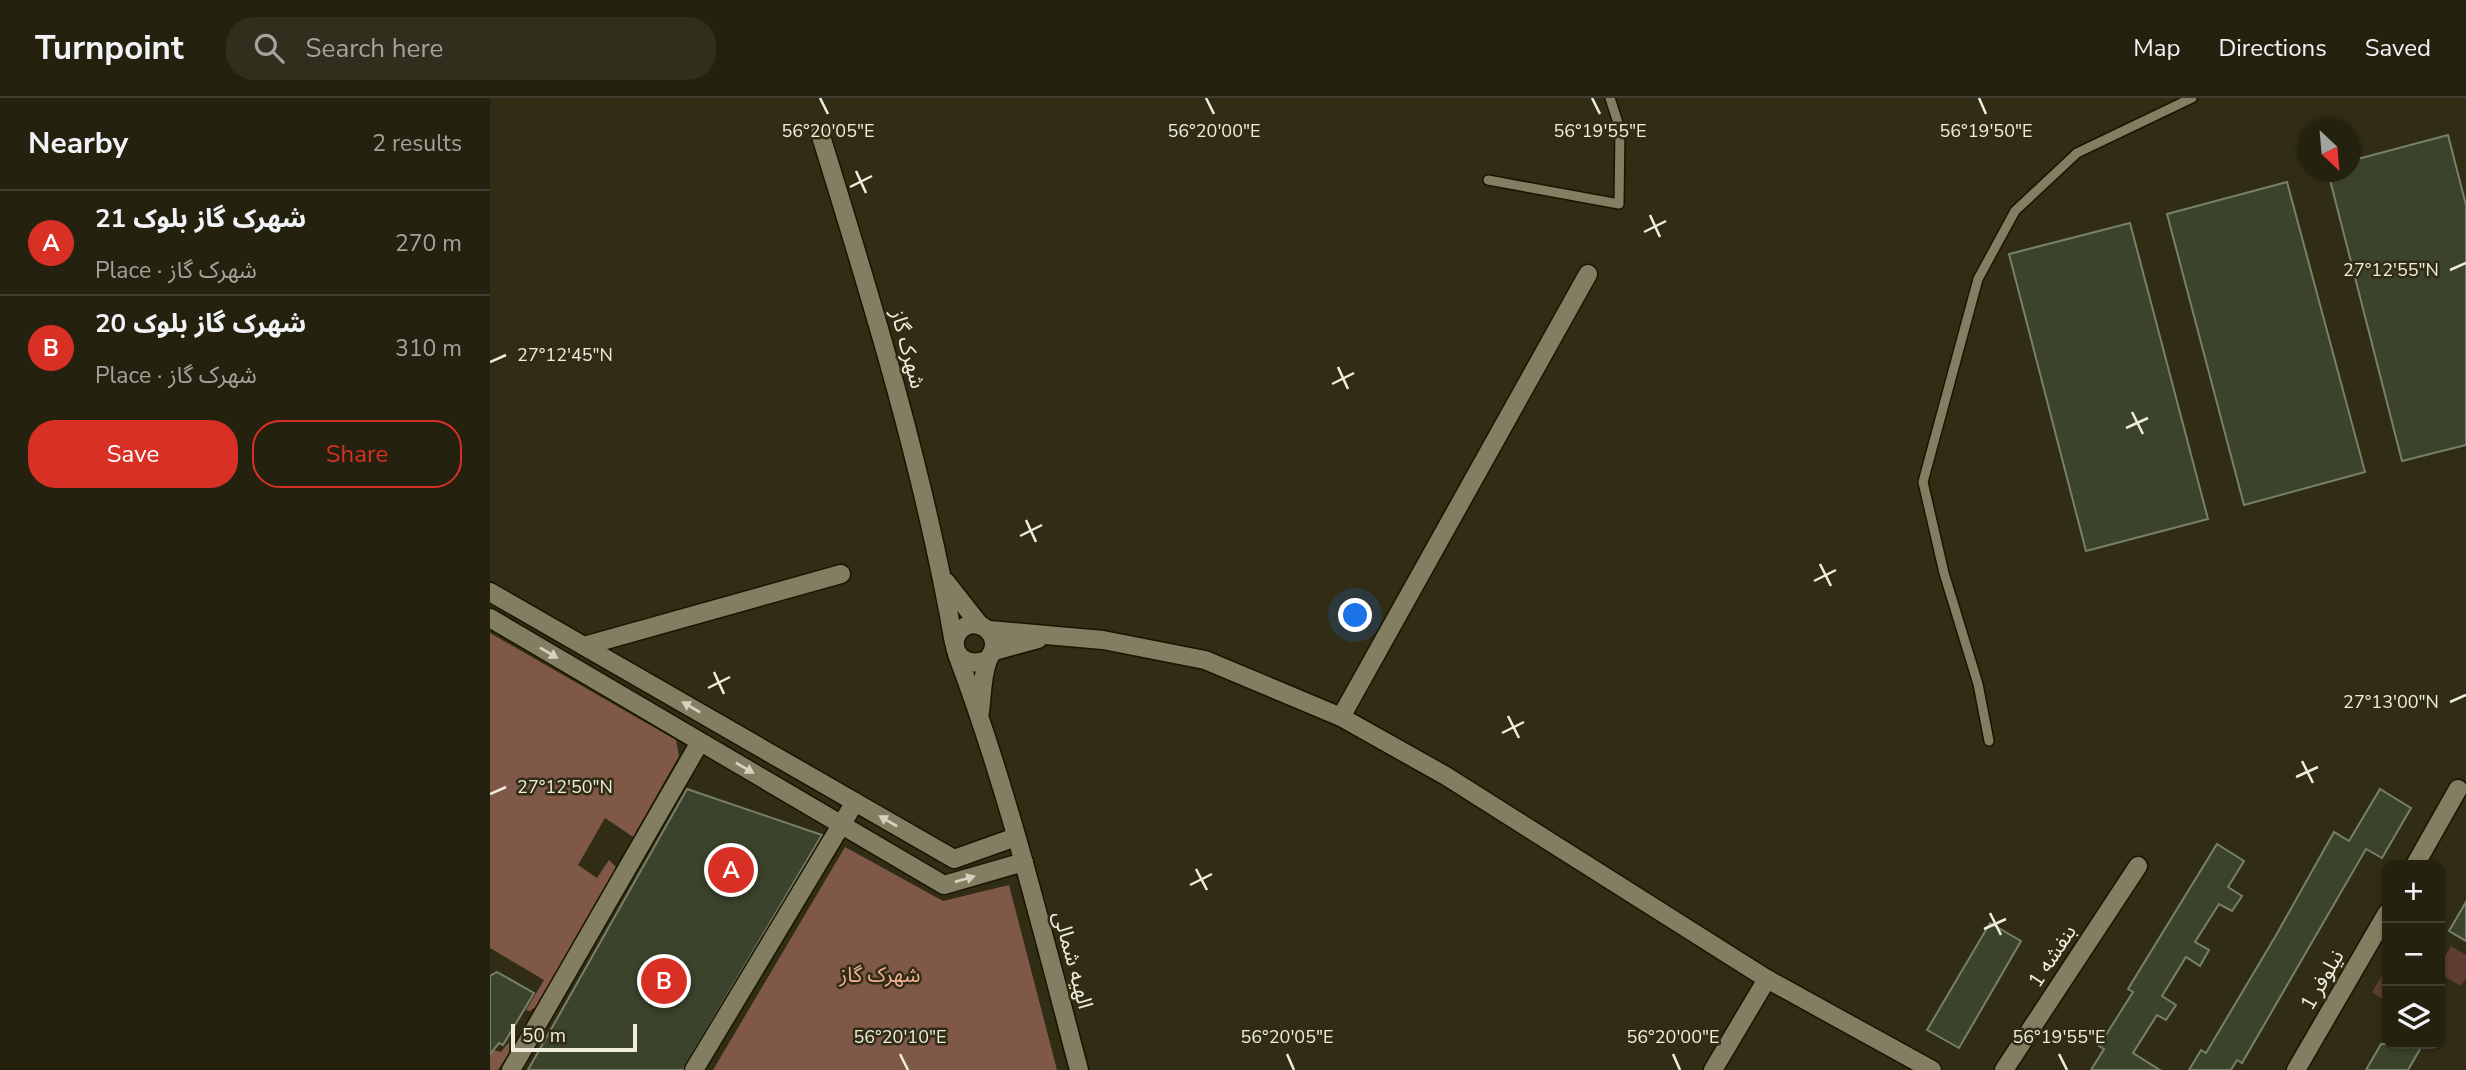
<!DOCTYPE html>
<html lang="en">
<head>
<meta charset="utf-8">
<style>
  :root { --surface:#25210f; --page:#312e1d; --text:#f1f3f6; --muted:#a3a39e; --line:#423e2f; --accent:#d93025 }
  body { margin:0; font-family:"Nunito Sans","Noto Sans Arabic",sans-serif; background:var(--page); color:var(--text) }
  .controls { position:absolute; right:21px; bottom:21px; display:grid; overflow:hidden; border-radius:14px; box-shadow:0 2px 5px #0004 }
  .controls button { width:63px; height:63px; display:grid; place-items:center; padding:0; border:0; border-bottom:2px solid var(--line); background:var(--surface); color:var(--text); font:35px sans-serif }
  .compass { position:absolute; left:1808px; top:21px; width:63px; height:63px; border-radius:50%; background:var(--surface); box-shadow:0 2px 5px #0004; rotate:154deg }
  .scale { position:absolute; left:21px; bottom:18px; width:126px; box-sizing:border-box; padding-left:7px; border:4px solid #f0edde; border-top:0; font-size:19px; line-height:24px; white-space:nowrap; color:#f0edde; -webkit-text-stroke:5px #312c14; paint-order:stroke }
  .you { position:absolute; left:866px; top:518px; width:24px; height:24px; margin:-18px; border:5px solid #fff; border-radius:50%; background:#1a73e8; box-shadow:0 0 0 10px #1a73e833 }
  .badge { display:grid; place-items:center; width:46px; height:46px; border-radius:50%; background:var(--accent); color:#fff; font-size:23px; font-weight:700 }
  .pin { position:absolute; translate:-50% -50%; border:4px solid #fff; box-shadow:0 2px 7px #0006 }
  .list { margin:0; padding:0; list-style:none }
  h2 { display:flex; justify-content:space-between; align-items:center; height:91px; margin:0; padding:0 28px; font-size:30px }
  h2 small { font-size:23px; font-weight:400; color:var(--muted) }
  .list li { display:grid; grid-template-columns:46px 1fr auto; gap:21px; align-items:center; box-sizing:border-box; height:105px; padding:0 28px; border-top:2px solid var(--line) }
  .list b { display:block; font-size:26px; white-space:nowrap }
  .list p { margin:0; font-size:23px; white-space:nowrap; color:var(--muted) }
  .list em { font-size:23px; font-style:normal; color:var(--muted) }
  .actions { display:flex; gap:14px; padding:21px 28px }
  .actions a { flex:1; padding:16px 0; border:2px solid var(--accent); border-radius:28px; text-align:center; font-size:24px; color:var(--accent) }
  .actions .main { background:var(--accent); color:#fff }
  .icon { flex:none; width:38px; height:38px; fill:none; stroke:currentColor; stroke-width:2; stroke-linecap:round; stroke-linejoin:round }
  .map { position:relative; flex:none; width:1976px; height:972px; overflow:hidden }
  header { display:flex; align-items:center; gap:42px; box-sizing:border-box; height:98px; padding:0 35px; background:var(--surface); border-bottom:2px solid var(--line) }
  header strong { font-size:33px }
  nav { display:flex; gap:38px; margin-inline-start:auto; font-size:24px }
  .search { width:490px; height:63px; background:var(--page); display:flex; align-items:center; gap:18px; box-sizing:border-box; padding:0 24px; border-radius:28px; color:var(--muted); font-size:26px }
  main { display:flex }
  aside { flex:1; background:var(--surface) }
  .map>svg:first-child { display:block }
</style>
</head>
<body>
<header>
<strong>Turnpoint</strong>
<div class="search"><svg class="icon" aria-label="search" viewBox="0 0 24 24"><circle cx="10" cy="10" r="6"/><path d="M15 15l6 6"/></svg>Search here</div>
<nav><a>Map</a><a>Directions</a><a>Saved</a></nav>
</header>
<main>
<aside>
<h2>Nearby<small>2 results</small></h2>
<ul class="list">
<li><span class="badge">A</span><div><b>شهرک گاز بلوک 21</b><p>Place · شهرک گاز</p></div><em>270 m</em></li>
<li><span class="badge">B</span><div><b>شهرک گاز بلوک 20</b><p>Place · شهرک گاز</p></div><em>310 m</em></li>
</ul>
<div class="actions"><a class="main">Save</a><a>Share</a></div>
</aside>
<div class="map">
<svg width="1976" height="972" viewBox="0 0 1976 972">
  <rect width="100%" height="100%" fill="#312c14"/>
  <g fill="#5c3d2f">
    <path d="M1961,848l15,9v23l-5,8 -21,-12v-9z"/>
    <path d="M1897,869v35l-15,-10z"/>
  </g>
  <g fill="#7f5847">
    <path d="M0,535l186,107 3,16 -46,81 -28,-19 -27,47 19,13 12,-18 7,7 -78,138 -8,6 -4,-1 18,-30 -54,-32z"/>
    <path d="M355,749l98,54 66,-16 48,185h-344z"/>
    <path d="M19,944v11l-11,17h-8v-21l11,3z"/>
  </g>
  <g fill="#3b432c" stroke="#778167" stroke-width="2">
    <path d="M1958,37l18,70v240l-64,16 -74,-289h22v-11z"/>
    <path d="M1797,84l78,290 -121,33 -77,-291z"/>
    <path d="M1640,125l78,296 -122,32 -77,-297z"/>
    <path d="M197,691l135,46 -139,235h-155z"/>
    <path d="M1890,691l31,19 -29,50 -16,-9 -124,214 -5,-3 -6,10h-42l12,-20 5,3 69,-116 59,-105 15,9z"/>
    <path d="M1727,746l27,17 -16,26 14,9 -10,15 -13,-7 -24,38 14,8 -9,16 -14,-9 -24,39 14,9 -10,15 -9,-5 -24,38 27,17h-69l13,-21 -5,-3 34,-54 -5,-3z"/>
    <path d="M1976,804v39l-17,-10z"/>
    <path d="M1500,825l31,18 -62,107 -32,-18z"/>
    <path d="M7,874l37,21 -31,52 -4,-2 -9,11v-78z"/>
    <path d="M1891,946h42l-15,26h-42z"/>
  </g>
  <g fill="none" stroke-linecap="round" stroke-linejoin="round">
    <g stroke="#191400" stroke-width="12">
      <g id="lane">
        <path d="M998,82l131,24 1,-75 -10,-31"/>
        <path d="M1499,643l-11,-57 -34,-111 -21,-91 55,-203 37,-68 62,-58 115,-55"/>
      </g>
    </g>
    <g stroke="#191400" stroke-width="21">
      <g id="street">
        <path d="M330,35c52,168 104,337 134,510"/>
        <path d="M456,484l33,42"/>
        <path d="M0,494l464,267 62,-22"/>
        <path d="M0,520l454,267 80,-23"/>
        <path d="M499,532l114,10 102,20 136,57 105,59 321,203 165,91"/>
        <path d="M94,548l257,-72"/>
        <path d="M504,553l44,-12"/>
        <path d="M467,556c51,136 85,276 122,416"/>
        <path d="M490,614c2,-16 2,-34 7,-49 2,-8 8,-11 7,-20 -1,-13 -16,-23 -28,-17 -22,11 -10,46 21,34"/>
        <path d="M851,619l247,-443"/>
        <path d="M1925,767l43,-76"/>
        <path d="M21,972l189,-328"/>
        <path d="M204,972l161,-268"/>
        <path d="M1223,972l54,-91"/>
        <path d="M1514,972l134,-204"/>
        <path d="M1806,972l91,-157"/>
      </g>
    </g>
    <use href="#lane" stroke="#837d62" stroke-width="9"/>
    <use href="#street" stroke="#837d62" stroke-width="18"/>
  </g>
  <defs><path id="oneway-solid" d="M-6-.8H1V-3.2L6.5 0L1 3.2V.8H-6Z" transform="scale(1.75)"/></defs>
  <g fill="#d5d1bf">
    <use href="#oneway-solid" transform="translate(59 555) rotate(31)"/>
    <use href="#oneway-solid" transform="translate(201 609) rotate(-150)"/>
    <use href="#oneway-solid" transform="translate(255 670) rotate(30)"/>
    <use href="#oneway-solid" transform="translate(398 723) rotate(-150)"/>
    <use href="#oneway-solid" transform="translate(475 781) rotate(-16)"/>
  </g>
  <path fill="none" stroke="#f0edde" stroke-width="2.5" d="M330,0l8,16M716,0l8,16M1102,0l8,16M1489,0l7,16M366,73l10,22M360,89l22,-11M1160,117l10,22M1154,134l22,-11M1960,172l16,-7M0,264l16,-7M848,269l10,22M842,286l22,-11M1642,314l11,22M1636,330l22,-10M536,422l10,22M530,438l22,-11M1330,466l11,22M1324,483l22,-11M224,574l10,22M218,590l22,-11M1960,604l16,-7M1018,618l11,22M1012,635l22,-11M1812,663l11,22M1806,679l22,-10M0,696l16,-7M706,771l11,21M700,787l22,-11M1500,815l11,22M1494,831l22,-10M410,956l8,16M797,956l7,16M1183,956l7,16M1569,956l8,16"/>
  <g text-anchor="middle" stroke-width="5" stroke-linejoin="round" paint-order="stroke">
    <g font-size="21" fill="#f0edde" stroke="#312c14">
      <text transform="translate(418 251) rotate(75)" y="7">شهرک گاز</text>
      <text transform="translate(1562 858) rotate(-57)" y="7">بنفشه 1</text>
      <text transform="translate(583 862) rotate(75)" y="7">الهیه شمالی</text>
      <text transform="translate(1832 882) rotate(-60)" y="7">نیلوفر 1</text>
    </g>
    <g font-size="21" fill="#f3b092" stroke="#312c14">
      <text x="390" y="884">شهرک گاز</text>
    </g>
  </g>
  <g font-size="18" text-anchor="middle" fill="#f0edde" stroke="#312c14" stroke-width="5" stroke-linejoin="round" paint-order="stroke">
    <text x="338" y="39">56°20'05"E</text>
    <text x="724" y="39">56°20'00"E</text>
    <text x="1110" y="39">56°19'55"E</text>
    <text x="1496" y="39">56°19'50"E</text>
    <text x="1901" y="178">27°12'55"N</text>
    <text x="75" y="263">27°12'45"N</text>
    <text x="1901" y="610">27°13'00"N</text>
    <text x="75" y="695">27°12'50"N</text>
    <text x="410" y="945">56°20'10"E</text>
    <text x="797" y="945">56°20'05"E</text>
    <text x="1183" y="945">56°20'00"E</text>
    <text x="1569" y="945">56°19'55"E</text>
  </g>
</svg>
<div class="controls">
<button>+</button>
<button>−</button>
<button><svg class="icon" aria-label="layers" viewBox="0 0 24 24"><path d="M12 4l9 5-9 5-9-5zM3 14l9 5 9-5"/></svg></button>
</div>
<svg class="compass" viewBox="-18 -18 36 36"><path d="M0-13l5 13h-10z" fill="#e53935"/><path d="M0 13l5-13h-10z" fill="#a3a39e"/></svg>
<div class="scale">50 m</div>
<div class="you"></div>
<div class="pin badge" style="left:241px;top:772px">A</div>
<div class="pin badge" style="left:174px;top:883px">B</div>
</div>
</main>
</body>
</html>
